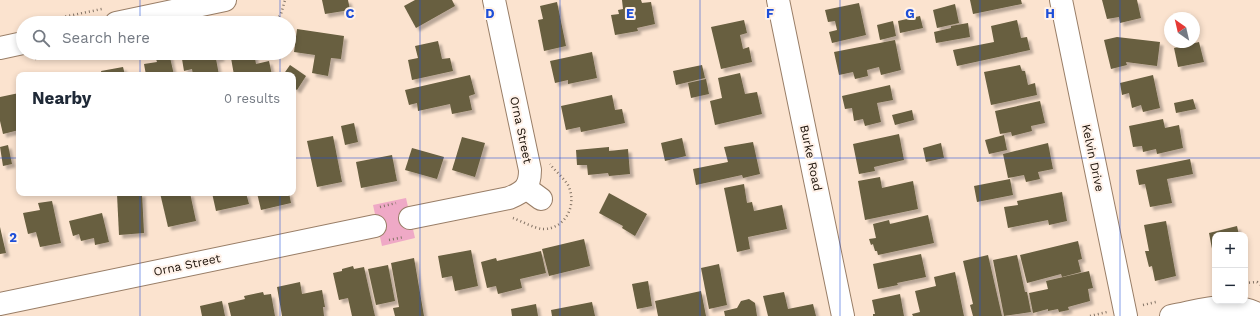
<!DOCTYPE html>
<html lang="en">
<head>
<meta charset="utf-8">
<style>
  :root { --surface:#fff; --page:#f6f6f7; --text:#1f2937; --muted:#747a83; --line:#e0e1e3 }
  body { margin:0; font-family:"Work Sans",sans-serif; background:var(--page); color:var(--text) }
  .controls { position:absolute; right:12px; bottom:12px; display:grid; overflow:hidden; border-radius:8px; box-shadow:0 2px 6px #0003 }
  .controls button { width:36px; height:36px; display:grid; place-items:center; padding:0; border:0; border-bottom:1px solid var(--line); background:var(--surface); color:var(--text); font:20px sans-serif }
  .compass { position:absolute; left:1164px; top:12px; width:36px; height:36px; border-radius:50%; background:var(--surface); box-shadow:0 2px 6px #0003; rotate:326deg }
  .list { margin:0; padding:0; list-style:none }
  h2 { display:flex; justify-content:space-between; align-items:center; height:52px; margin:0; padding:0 16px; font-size:17px }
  h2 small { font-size:13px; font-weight:400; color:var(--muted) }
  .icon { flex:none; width:22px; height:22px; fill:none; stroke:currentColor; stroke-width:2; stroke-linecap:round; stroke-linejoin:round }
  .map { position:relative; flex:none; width:1260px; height:316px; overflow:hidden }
  .search { position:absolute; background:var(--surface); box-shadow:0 2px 6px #0003; left:16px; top:16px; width:280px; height:44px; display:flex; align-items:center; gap:10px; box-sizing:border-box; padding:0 14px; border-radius:22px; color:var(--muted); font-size:15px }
  .panel { position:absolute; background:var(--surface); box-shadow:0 2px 6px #0003; left:16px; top:72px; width:280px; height:124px; border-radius:8px }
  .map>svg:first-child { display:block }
</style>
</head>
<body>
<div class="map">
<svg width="1260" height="316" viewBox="0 0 1260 316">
  <defs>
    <filter id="shadow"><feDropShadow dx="3.5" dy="3.5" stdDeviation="1" flood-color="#0004"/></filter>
  </defs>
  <rect width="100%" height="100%" fill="#fbe3cf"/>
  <path fill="#efa9c6" d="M406,198l9,40 -33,8 -9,-41z"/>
  <g fill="#675e3f" filter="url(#shadow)">
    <path d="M322,0h26l2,10 -25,4z"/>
    <path d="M415,0h37l3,6 -39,22 -12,-22z"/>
    <path d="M622,0h19l1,3 9,-1 4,22 -18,4 1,3 -23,4 -4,-20 8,-1 -1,-4 5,-1z"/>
    <path d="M970,0h51l1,4 -49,10z"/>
    <path d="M1102,0h35l4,18 -21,5 -1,-6 -12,2z"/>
    <path d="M557,2l9,44 -22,5 -6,-31 5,-1 -3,-13z"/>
    <path d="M859,3l7,32 -34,8 -3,-11 8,-2 -2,-9 -7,1 -3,-12z"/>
    <path d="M955,4l4,19 -22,5 -4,-18z"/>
    <path d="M920,16l3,12 -23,5 -2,-12z"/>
    <path d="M744,20l3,13 -7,2 3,14 6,-2 3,15 -31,7 -10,-42z"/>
    <path d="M1017,20l4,18 6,-1 3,13 -73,16 -4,-16 41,-8 -3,-16z"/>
    <path d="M893,21l3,15 -16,4 -3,-15z"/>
    <path d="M968,23l2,14 -34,6 -2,-11 17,-4v-2z"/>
    <path d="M297,29l47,7 -3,23 -10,-1 -3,18 -16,-3 3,-18 -21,-3z"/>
    <path d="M1117,37l43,5 -3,24 -31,-4 1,3 -16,4 -7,-29z"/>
    <path d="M895,40l6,30 -20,5 -2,-8 -12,3 1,6 -13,3 -2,-7 -14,3 -5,-23z"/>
    <path d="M438,41l4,18 8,-1 3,13 -41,9 -4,-20 10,-2 -3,-12z"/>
    <path d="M1199,42l5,20 -26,5 -4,-19z"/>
    <path d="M592,52l5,26 -29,6v-4l-13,3 -5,-22z"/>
    <path d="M169,53l5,22h-28l-2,-11 13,-2 -2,-6z"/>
    <path d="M181,53h39l1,5 -5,1 3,16h-26l-1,-6 -8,2z"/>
    <path d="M254,53l2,11 13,-3 3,14h-38l-3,-17z"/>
    <path d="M290,65l16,11 -9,14 -4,-3v-12h-10z"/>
    <path d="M702,65l3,13 -29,7 -3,-14z"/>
    <path d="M1020,65l2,6h3l3,14 7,-2 2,12 -46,10 -7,-33z"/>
    <path d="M123,67l2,8h-23l-1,-4z"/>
    <path d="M740,73l5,21 12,-2 5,22 -47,11 -5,-24 12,-3 -4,-20z"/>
    <path d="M470,75l5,19 -6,2 3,14 -20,4 -2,-10 -32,7 -1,-8 -8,2 -4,-15z"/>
    <path d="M1153,75l7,33 -17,4 -2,-7 -9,3 -3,-15 -7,2 -2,-12z"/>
    <path d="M706,79l3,15 -18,4 -3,-15z"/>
    <path d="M890,85l3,15 -16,3 4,19 -16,4 -2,-7 -9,2 -2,-13 -7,1 -3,-13z"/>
    <path d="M19,93v37l-16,4 -3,-13v-24z"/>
    <path d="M612,95l3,15 7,-1 3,14 -44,9 -1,-5 -14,3 -5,-24z"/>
    <path d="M1193,99l3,10 -20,4 -2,-10z"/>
    <path d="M1040,101l5,22 -14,3 1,5 -20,5 -1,-4 -11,2 -5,-23z"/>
    <path d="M912,110l2,10 -19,5 -3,-10z"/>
    <path d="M1163,119l2,9 14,-3 4,23 -26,6 -1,-5 -13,3 -1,-6 -9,1 -4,-21z"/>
    <path d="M354,123l4,19 -13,3 -4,-19z"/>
    <path d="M899,134l5,26 -30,7 1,4 -16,3 -6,-30z"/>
    <path d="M1004,135l3,15 -18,4 -4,-14z"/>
    <path d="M333,136l9,46 -25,5 -10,-46z"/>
    <path d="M462,137l23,6 -10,34 -23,-7z"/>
    <path d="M682,138l4,18 -21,5 -4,-18z"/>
    <path d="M753,142l7,32 -17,4 -1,-3 -46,10 -3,-16 35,-7 -4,-15z"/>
    <path d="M941,143l3,15 -18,4 -3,-14z"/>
    <path d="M1048,143l5,26 -15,3 2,7 -14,3 -2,-7 -16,3 -5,-24z"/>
    <path d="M8,145l4,19 -9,2 -3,-19z"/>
    <path d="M609,147v4l19,-2 2,25 -21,2 -1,-3 -20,2 -1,-10h-10l-1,-15z"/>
    <path d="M412,148l32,9 -7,22 -32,-9z"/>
    <path d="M392,155l5,26 -36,7 -5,-26z"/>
    <path d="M1190,159l3,15 -26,5 5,24 -22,4 -5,-23 -6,1 -3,-15z"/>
    <path d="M880,177l2,11 31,-7 5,28 -53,11 -7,-39z"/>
    <path d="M1010,179l3,16 -36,7 -3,-16z"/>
    <path d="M744,184l3,19 5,-1 2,9 28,-6 5,24 -39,8 2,12 -13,3 -13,-64z"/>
    <path d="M1062,192l5,29 -18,4 -1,-5 -40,8 -4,-21 14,-2 -1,-4z"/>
    <path d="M142,193l2,40 -25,2 -2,-41z"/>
    <path d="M160,193h30l6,28 -28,6z"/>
    <path d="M212,193h34l3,11 -33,7z"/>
    <path d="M257,193h32l2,10 -30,7z"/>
    <path d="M609,193l38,21 -12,22 -13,-8 1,-2 -24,-13z"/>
    <path d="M52,201l9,42 -21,4 -4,-15 -8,2 -5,-21 17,-3 -2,-7z"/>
    <path d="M102,213l7,29 -14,3 -1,-7 -13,3 -2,-7 -6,2 -4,-15z"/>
    <path d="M928,215l6,28 -56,12 -1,-4h-2l-2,-7 -2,1 -2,-6 7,-1 -3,-14 16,-4 1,4z"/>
    <path d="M1166,221l10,55 -21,5 -3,-15 -3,1 -4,-16h4l-5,-26z"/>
    <path d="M1237,226l2,9h-24v18l-2,1 -4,-21z"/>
    <path d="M0,227l6,26 -6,1z"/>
    <path d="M584,239l6,27 -41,10 -7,-27z"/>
    <path d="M1078,241l4,18 -4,1 3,12 -19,5 -1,-3 -34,9 -7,-28z"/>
    <path d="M471,250l7,36 -23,5 -3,-15 -10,2 -4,-22z"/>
    <path d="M541,251l5,22 -26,6 2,9 -24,6 -2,-8 -9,2 -6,-26 15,-4 1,3z"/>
    <path d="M921,254l5,23 -29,6 1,2 -20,4 -5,-25z"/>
    <path d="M988,255l14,61h-29l-3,-11 3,-1 -10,-43z"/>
    <path d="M1017,255l8,37h2l4,20 -27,4 -11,-56z"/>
    <path d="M414,258l10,58h-29l-2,-8 6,-1 -8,-44z"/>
    <path d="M719,264l8,41 -18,4 -8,-41z"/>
    <path d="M388,265l7,36 -19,4 -8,-36z"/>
    <path d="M353,266l1,3 10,-2 11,49h-23l-4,-18 -9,2 -6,-27 9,-2v-2z"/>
    <path d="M1089,271l4,17 -5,1 2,12 -22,6 1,3 -10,2 -1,-3 -10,2v-2l-15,4 -4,-20 19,-4 -2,-8z"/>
    <path d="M955,272l9,44h-51l-1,-2 8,-2 -5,-21 21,-5 -2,-9z"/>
    <path d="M648,281l4,25 -15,3 -5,-25z"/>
    <path d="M300,282l2,12 20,-4 3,17h-2l1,9h-42l-5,-29z"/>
    <path d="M701,291l5,25h-48l-3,-15z"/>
    <path d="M263,292l1,3 7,-1 4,22h-44l-3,-13 17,-4 -1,-3z"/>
    <path d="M784,292l4,17 25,-5 3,12h-48l-5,-20z"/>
    <path d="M900,294l4,22h-31v-2h2l-3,-14z"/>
    <path d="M749,299l6,4 2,13h-32l-1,-5 13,-3 4,-7z"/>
    <path d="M222,301l3,15h-23l-2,-10z"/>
    <path d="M592,302l3,14h-43l-1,-6z"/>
    <path d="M536,304l2,12h-26l-1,-7z"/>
  </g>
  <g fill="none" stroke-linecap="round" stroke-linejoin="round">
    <g stroke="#997e67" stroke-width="24">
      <g id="minor">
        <path d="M778,0l65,316"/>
        <path d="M1061,0l65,316"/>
        <path d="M116,23l109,-23"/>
        <path d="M0,48l23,-5"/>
        <path d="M526,188l15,11"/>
        <path d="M410,218l99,-20c15,-6 21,-11 21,-28l-36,-170"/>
        <path d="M0,304l375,-78"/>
        <path d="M1171,316c32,-6 59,-17 89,-1"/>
      </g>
    </g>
    <g stroke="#847466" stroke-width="2.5" stroke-dasharray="1 3" stroke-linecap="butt">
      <path d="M34,23l68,-14"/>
      <path d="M274,23l7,-9 4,-14"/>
      <path d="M35,59l27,-6"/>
      <path d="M380,207l16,-4"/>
      <path d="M513,218c8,3 21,10 29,11 23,1 36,-24 26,-44 -5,-8 -13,-14 -18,-21"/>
      <path d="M389,240l15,-3"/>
      <path d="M1245,283l12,-1 3,3"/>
      <path d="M1143,305l13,-3"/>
      <path d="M1090,316l17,-4"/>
    </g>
    <use href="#minor" stroke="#fff" stroke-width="22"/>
  </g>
  <path fill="none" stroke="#1d4ed8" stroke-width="1" stroke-opacity="0.55" d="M140,0v23M280,0v23M420,0v316M560,0v316M700,0v316M840,0v316M980,0v316M1120,0v316M140,53v22M280,53v22M0,158h19M293,158h967M140,193v123M280,193v123"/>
  <g text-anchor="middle" stroke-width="4" stroke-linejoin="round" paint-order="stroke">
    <g font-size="12" fill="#1d130a" stroke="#fff2e9">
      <text transform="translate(521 130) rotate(78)" y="4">Orna Street</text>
      <text transform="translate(811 158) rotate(78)" y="4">Burke Road</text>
      <text transform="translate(1093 158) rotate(78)" y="4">Kelvin Drive</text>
      <text transform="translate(187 265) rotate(-12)" y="4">Orna Street</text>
    </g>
  </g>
  <g font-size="13" text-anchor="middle" font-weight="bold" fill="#1d4ed8" stroke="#fff2e9" stroke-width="4" stroke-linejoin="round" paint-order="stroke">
    <text x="350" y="18">C</text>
    <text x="490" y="18">D</text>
    <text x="630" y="18">E</text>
    <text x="770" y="18">F</text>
    <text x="910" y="18">G</text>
    <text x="1050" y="18">H</text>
    <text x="13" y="242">2</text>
  </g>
</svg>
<div class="controls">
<button>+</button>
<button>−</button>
</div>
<svg class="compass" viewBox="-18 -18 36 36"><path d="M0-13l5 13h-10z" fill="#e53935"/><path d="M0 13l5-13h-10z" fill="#747a83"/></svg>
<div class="search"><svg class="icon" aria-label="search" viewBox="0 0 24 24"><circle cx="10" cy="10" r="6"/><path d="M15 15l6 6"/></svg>Search here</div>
<section class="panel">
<h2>Nearby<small>0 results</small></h2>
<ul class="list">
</ul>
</section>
</div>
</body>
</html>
